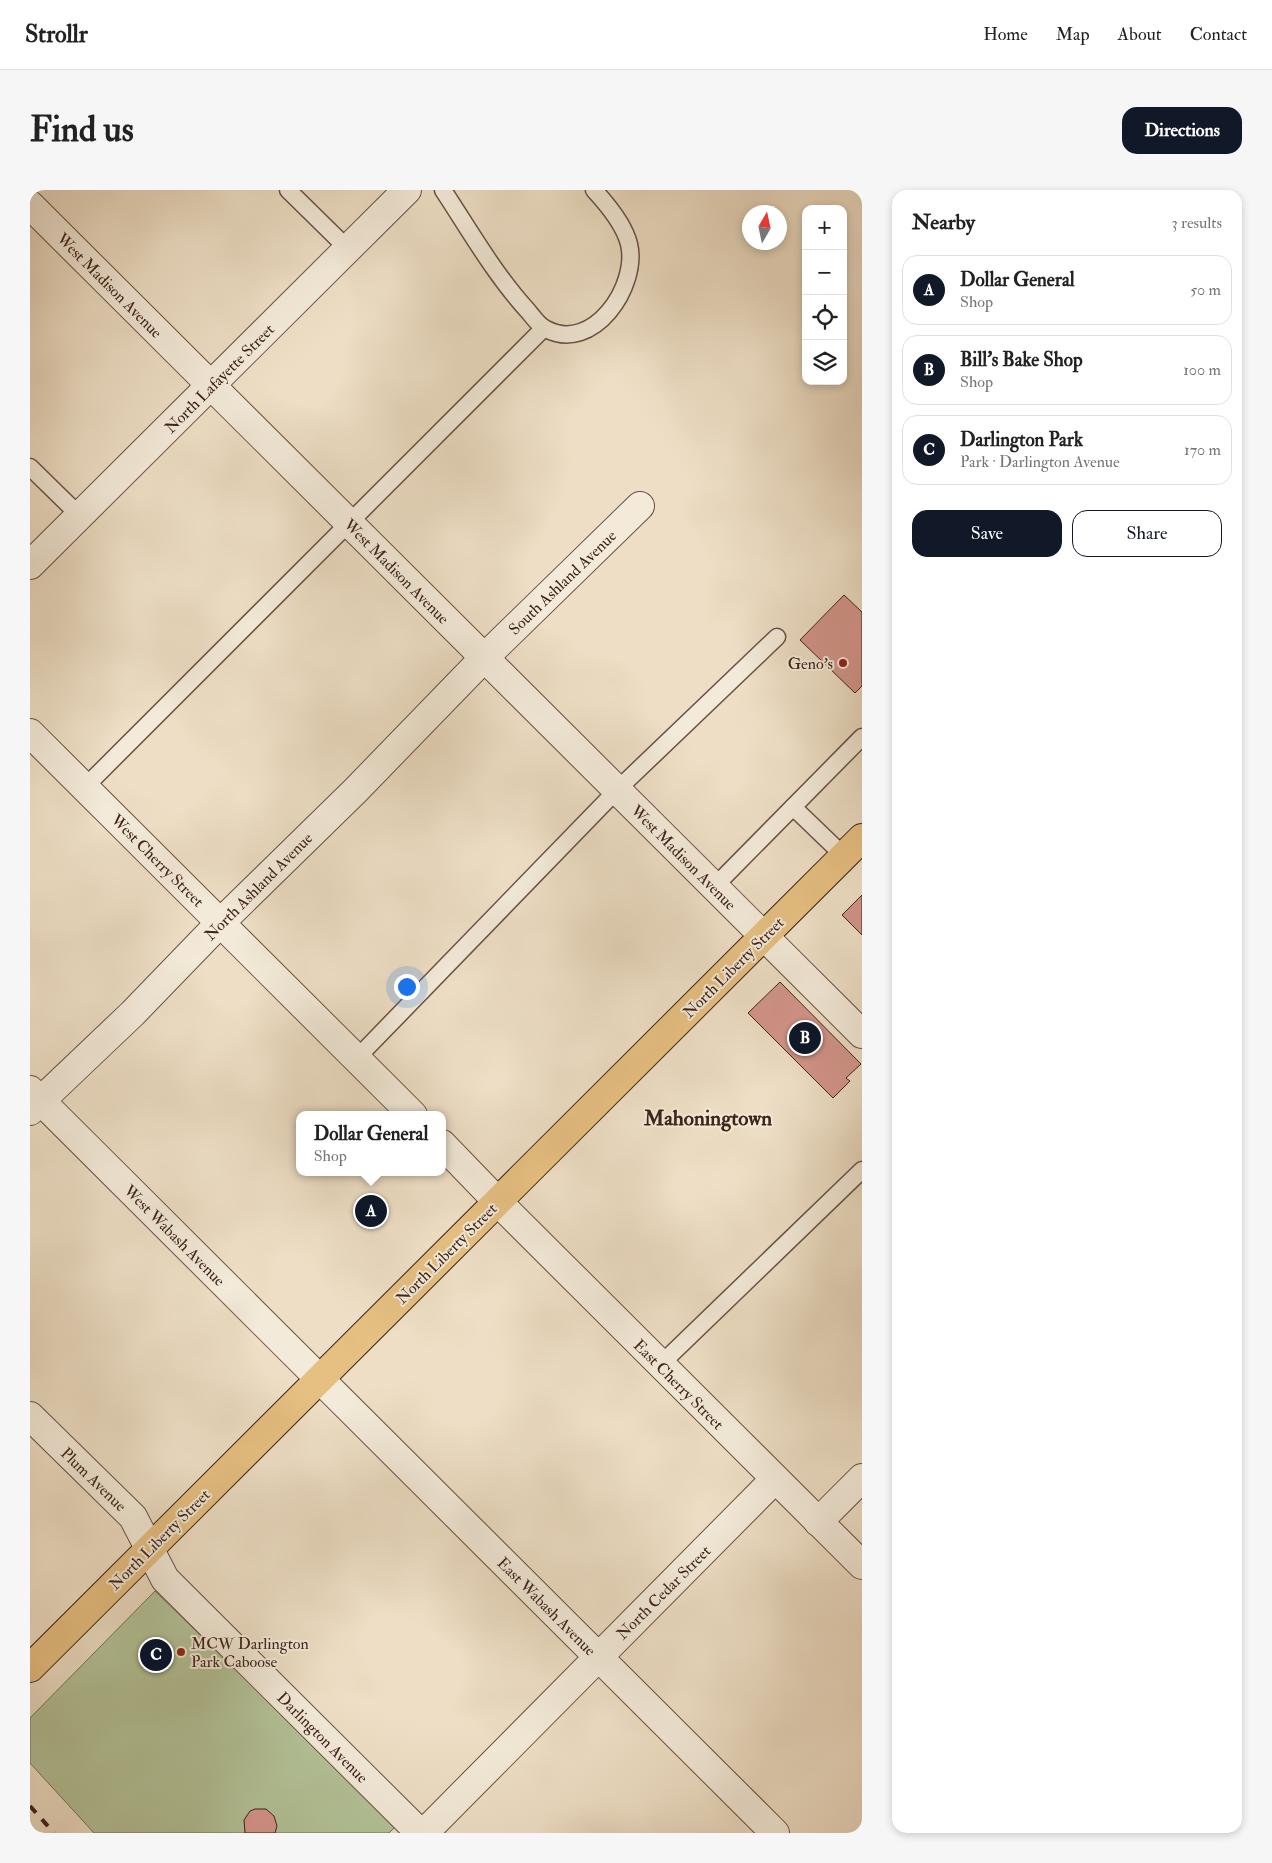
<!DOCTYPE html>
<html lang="en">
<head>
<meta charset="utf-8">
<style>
  :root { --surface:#fff; --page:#f6f6f6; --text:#222; --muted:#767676; --line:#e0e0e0; --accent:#111827 }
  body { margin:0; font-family:"IM FELL Double Pica",serif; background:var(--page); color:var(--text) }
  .controls { position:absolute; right:15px; top:15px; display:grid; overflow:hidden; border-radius:10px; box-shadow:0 2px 8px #0003 }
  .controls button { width:45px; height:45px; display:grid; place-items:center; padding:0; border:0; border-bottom:1px solid var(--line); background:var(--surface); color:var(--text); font:25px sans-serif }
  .compass { position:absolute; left:712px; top:15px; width:45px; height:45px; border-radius:50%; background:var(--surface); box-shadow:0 2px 8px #0003; rotate:9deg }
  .you { position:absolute; left:376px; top:796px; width:18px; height:18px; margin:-12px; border:4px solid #fff; border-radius:50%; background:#1a73e8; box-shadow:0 0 0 8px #1a73e833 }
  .badge { display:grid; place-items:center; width:32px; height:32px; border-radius:50%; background:var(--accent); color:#fff; font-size:16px; font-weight:700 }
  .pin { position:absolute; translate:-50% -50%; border:2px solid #fff; box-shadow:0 1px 5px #0006 }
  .popup { position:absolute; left:266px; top:921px; width:150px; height:65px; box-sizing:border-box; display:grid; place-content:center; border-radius:10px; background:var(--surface); filter:drop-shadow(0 1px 4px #0005); font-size:16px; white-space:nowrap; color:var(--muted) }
  .popup b { font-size:19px; color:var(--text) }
  .popup::after { content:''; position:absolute; left:50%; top:100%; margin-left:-10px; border:10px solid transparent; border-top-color:var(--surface) }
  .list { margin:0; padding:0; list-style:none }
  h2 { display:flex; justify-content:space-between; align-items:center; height:65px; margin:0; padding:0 20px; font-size:21px }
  h2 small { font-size:16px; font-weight:400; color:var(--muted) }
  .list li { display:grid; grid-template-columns:32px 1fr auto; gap:15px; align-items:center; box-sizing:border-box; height:70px; margin:0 10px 10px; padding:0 10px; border:1px solid var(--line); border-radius:15px }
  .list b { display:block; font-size:19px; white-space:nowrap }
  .list p { margin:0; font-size:16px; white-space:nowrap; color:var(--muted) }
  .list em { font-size:16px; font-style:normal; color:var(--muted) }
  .actions { display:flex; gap:10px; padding:15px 20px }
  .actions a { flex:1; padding:11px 0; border:1px solid var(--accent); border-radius:15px; text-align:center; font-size:18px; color:var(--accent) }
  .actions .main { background:var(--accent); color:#fff }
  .icon { flex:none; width:28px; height:28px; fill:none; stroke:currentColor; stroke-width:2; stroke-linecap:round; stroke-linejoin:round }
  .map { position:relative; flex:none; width:832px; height:1643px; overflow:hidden; border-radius:15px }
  header { display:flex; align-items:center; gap:30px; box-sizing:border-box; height:70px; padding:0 25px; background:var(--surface); border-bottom:1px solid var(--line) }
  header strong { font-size:24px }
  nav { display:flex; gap:28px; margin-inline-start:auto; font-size:18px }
  .intro { display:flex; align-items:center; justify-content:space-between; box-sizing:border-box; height:120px; padding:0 30px }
  h1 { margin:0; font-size:35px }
  .button { padding:12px 22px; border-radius:15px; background:var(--accent); color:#fff; font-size:18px; font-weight:700 }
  main { display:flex; gap:30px; padding:0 30px }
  aside { flex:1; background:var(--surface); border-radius:15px; box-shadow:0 2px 8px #0003 }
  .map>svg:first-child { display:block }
</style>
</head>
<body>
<header>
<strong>Strollr</strong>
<nav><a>Home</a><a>Map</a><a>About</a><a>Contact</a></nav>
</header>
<div class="intro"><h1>Find us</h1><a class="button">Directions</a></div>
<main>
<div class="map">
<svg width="832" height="1643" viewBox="0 0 832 1643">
  <rect width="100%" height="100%" fill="#eddec5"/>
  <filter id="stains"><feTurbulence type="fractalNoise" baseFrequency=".004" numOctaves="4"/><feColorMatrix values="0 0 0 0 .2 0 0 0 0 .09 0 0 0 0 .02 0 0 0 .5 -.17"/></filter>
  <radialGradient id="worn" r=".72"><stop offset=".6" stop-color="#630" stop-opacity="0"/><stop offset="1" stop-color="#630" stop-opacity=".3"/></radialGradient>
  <path fill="#b3c298" stroke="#787258" d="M125,1401l241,235 -7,7h-295l-64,-70v-45z"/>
  <g fill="#d3958b" stroke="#3d2319">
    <path d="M814,405l18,17v74l-7,7 -55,-53z"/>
    <path d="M832,705v40l-20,-20z"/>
    <path d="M750,792l81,82 -15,14 4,3 -17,17 -85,-85z"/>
    <path d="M225,1619h11l8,7 3,10 -2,7h-30l-1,-13 6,-9z"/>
  </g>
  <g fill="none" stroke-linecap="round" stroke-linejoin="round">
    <g stroke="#695244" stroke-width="19">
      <g id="service">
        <path d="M258,0l60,59"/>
        <path d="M413,0c27,41 52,85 85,121 5,6 11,15 18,18 47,25 93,-43 83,-85 -5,-20 -22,-40 -35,-54"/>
        <path d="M0,277l50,49"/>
        <path d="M55,597l459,-459"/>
        <path d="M763,617l51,49"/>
        <path d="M684,697l148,-150"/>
        <path d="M326,869l261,-269 160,-153"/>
        <path d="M630,1175l202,-195"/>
      </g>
    </g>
    <g stroke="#695244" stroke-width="30">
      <g id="minor">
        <path d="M0,15l832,829"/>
        <path d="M0,375l377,-375"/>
        <path d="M0,543l383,382"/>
        <path d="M0,900l745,743"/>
        <path d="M0,921l103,-98 87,-90 135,-132 129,-133 156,-152"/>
        <path d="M412,954l56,58"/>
        <path d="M0,1226l103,101 32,62 255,254"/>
        <path d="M788,1332l44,-44"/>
        <path d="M394,1643l351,-354"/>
      </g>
    </g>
    <g stroke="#695244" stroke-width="30">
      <path id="tertiary" d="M468,1012l364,363"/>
    </g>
    <g stroke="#3d2319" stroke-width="30">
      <path id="primary" d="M0,1478l832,-830"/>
    </g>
    <use href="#service" stroke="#f3ead9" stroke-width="16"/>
    <use href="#minor" stroke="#f3ead9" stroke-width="28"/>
    <use href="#tertiary" stroke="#f3ead9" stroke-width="28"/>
    <use href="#primary" stroke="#e6bf82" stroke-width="28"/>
    <g stroke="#3d2319" stroke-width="4" stroke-dasharray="9 9" stroke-linecap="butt">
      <path d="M0,1616l24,27"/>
      <path d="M0,1638l5,5"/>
    </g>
  </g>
  <g fill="#8f2418" stroke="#f3ead9" stroke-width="2">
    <circle cx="813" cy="473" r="5"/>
    <circle cx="151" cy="1462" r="5"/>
  </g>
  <g text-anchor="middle" stroke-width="4" stroke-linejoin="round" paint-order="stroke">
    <g font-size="16" fill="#3d2319" stroke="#f3ead9">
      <text transform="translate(80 95) rotate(45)" y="6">West Madison Avenue</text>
      <text transform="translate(189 188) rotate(-45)" y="6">North Lafayette Street</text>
      <text transform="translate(367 381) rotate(45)" y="6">West Madison Avenue</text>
      <text transform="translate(532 392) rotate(-44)" y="6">South Ashland Avenue</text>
      <text transform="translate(654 667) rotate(45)" y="6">West Madison Avenue</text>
      <text transform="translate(128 670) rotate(45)" y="6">West Cherry Street</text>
      <text transform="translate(228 696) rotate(-45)" y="6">North Ashland Avenue</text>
      <text transform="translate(703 777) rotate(-45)" y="6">North Liberty Street</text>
      <text transform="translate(145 1045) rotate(45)" y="6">West Wabash Avenue</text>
      <text transform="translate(416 1063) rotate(-45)" y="6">North Liberty Street</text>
      <text transform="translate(649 1194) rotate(45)" y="6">East Cherry Street</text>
      <text transform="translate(64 1289) rotate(44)" y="6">Plum Avenue</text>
      <text transform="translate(129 1349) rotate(-45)" y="6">North Liberty Street</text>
      <text transform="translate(633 1402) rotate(-45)" y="6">North Cedar Street</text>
      <text transform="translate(517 1416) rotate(45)" y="6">East Wabash Avenue</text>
      <text transform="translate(293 1547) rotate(45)" y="6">Darlington Avenue</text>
    </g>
    <g font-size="16" fill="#3d2319" stroke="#f3ead9" text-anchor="end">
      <text x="803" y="479">Geno's</text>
      <text x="161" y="1459" text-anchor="start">MCW Darlington<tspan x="161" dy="18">Park Caboose</tspan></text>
    </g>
    <g font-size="21" font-weight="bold" fill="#3d2319" stroke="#f3ead9">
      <text x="678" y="935">Mahoningtown</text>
    </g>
  </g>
  <rect width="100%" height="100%" filter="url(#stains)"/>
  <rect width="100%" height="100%" fill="url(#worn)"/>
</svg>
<div class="controls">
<button>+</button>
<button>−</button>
<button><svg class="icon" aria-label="locate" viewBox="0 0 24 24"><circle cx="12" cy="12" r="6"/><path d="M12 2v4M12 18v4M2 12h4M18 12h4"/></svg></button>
<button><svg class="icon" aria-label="layers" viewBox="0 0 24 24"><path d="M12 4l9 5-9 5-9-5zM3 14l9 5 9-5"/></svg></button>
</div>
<svg class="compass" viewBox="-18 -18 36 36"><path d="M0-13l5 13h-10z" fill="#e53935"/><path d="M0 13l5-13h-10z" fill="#767676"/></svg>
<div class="you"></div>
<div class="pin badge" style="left:341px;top:1021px">A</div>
<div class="popup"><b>Dollar General</b>Shop</div>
<div class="pin badge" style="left:775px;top:848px">B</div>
<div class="pin badge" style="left:126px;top:1465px">C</div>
</div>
<aside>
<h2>Nearby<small>3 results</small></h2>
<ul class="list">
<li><span class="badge">A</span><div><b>Dollar General</b><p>Shop</p></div><em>50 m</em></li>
<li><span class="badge">B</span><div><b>Bill's Bake Shop</b><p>Shop</p></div><em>100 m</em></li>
<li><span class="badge">C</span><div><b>Darlington Park</b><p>Park · Darlington Avenue</p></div><em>170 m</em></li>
</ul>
<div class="actions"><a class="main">Save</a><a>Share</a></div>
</aside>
</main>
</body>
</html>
